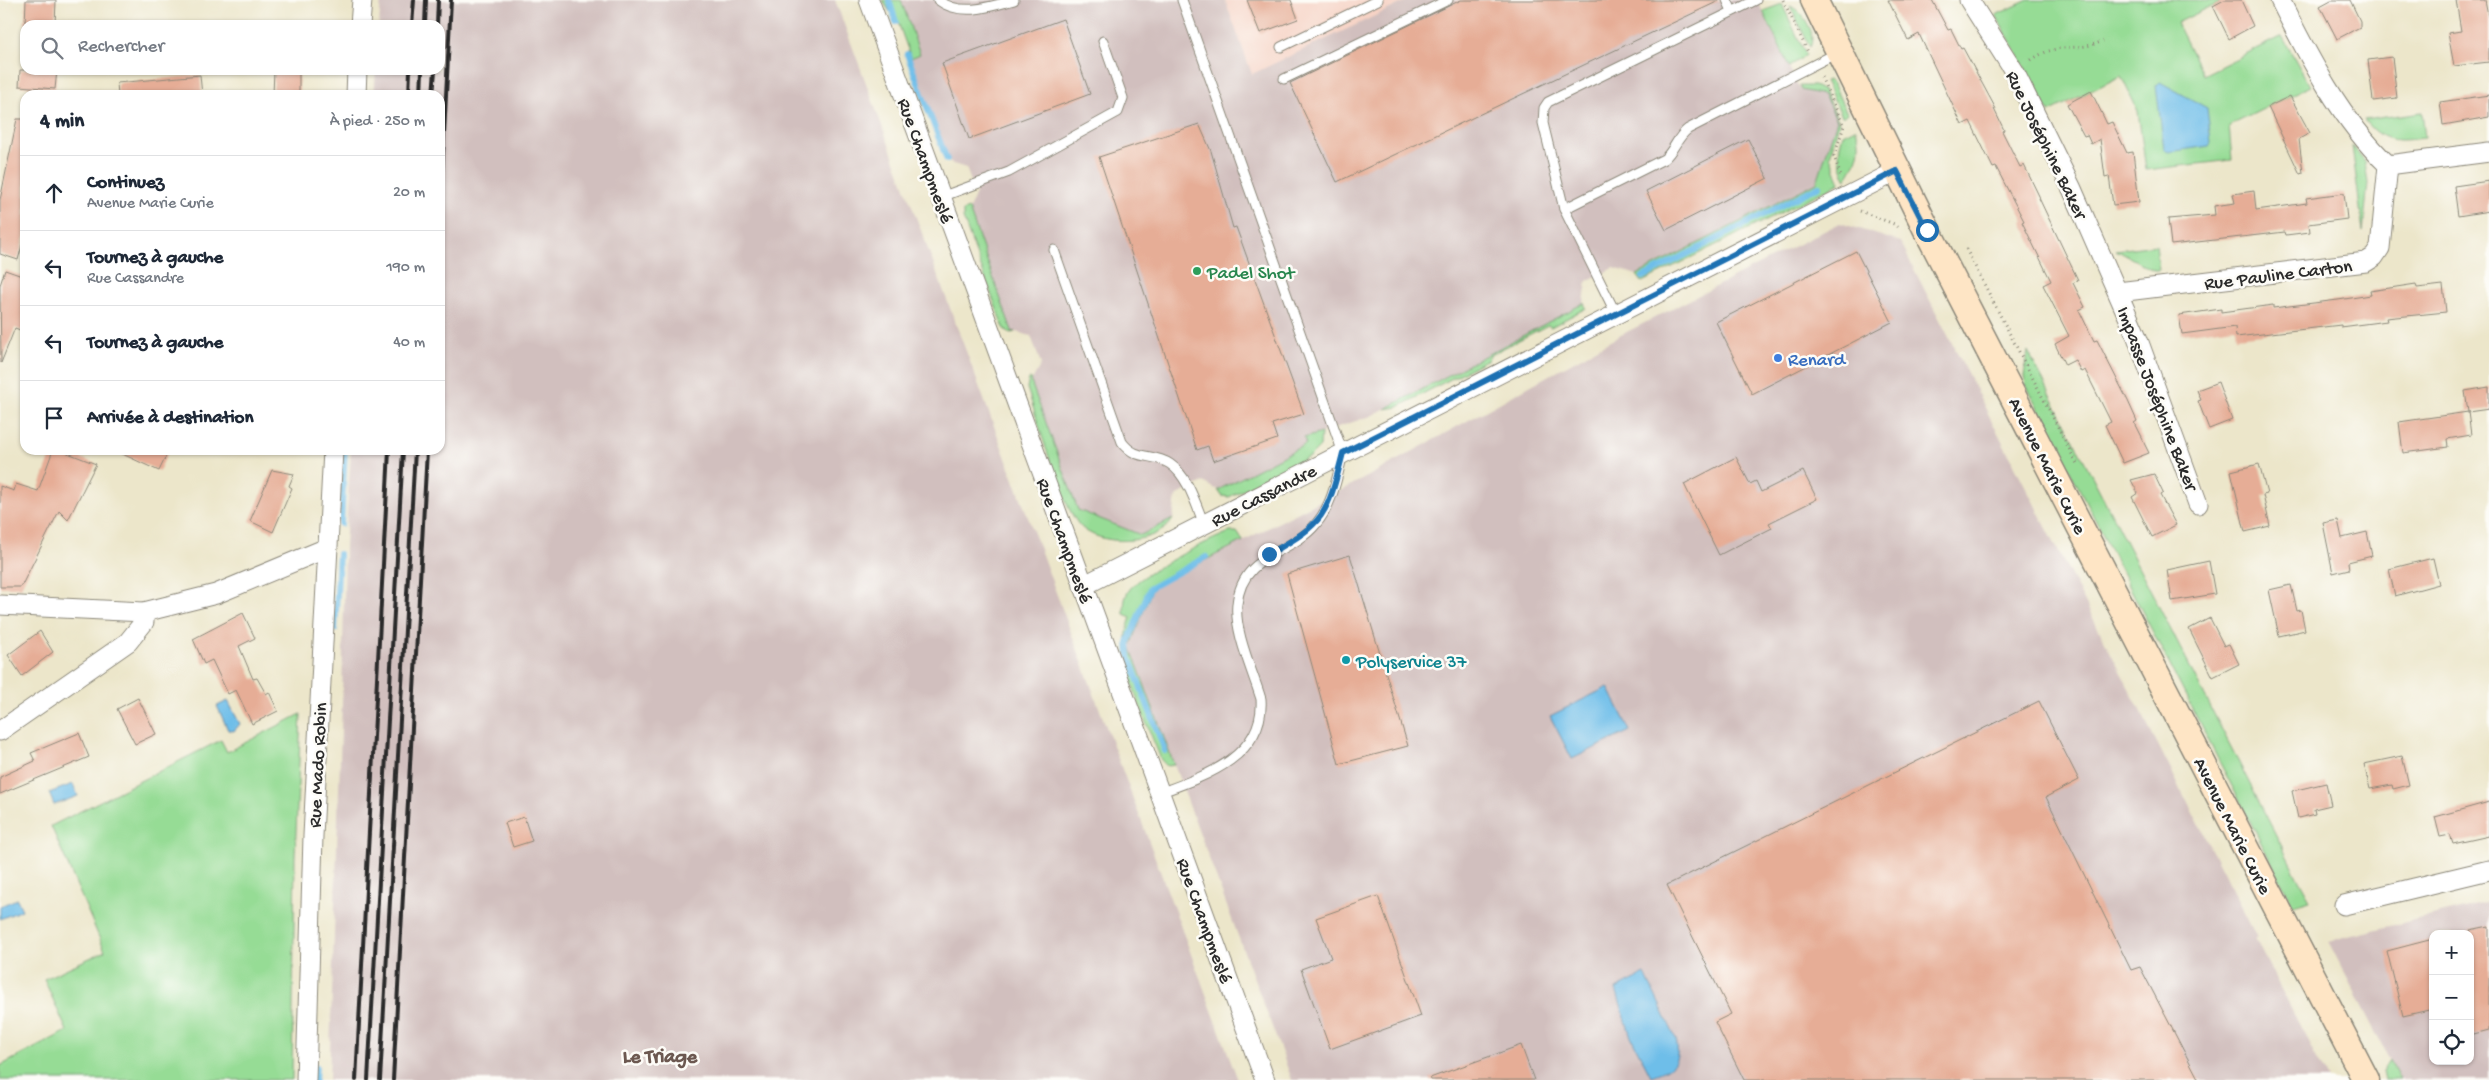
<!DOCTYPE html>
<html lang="fr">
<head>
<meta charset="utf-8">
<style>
  :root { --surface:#fff; --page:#f2f2f3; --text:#1f2937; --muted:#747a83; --line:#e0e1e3 }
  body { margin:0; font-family:"Gochi Hand",sans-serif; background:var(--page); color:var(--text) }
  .controls { position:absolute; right:15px; bottom:15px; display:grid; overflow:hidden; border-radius:10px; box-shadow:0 1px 4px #0004 }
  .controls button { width:45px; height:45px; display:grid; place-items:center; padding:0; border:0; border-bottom:1px solid var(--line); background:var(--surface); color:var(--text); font:25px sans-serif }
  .stop { position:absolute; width:15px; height:15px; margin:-11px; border:4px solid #1f6fb2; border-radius:50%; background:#fff }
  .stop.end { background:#1f6fb2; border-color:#fff; box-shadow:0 1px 5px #0008 }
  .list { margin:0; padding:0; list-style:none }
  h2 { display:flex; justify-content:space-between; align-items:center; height:65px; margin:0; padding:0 20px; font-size:21px }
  h2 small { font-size:16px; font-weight:400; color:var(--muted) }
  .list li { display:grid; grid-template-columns:32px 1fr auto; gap:15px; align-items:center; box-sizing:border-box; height:75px; padding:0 20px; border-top:1px solid var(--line) }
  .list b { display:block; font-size:19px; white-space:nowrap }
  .list p { margin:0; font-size:16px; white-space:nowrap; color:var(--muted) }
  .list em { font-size:16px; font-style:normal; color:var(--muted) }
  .icon { flex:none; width:28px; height:28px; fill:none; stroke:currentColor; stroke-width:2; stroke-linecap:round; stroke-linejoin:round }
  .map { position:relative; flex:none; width:2489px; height:1080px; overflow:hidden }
  .search { position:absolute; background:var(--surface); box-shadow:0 1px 4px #0004; left:20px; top:20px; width:425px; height:55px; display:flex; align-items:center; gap:12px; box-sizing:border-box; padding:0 18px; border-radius:15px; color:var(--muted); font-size:19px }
  .panel { position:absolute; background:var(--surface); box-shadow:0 1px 4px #0004; left:20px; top:90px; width:425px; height:365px; border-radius:15px }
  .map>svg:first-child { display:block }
</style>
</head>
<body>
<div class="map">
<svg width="2489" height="1080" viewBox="0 0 2489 1080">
  <rect width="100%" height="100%" fill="#fdfcf7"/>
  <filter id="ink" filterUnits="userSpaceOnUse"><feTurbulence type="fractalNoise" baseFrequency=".02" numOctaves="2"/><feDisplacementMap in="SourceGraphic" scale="10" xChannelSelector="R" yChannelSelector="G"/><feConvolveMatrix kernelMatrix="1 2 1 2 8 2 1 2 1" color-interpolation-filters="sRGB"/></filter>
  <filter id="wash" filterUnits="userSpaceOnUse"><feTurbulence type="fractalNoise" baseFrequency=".0096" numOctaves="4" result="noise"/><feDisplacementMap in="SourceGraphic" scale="20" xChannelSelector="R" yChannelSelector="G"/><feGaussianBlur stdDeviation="1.12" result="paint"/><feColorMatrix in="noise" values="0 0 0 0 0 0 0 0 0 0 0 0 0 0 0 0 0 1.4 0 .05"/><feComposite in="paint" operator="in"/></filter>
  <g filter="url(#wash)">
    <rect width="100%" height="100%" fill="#ece6ca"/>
    <path fill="#f6d2c4" d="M1225,0h184l-158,75z"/>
    <g fill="#d1bfbe" fill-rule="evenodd">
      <path d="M381,0h454l403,1080h-909l13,-378 3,-155 6,-97h89v-355h-66l2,-25h64v-45h-61z"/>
      <path d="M901,0h324l27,74 157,-74h348l43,90 24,5 13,25 -20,62 -180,93 -23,-7 -27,13 -3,22 -213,113 -66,22 2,6 -89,46 -15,-8 -27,14 -3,23 -32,16 -63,-25 -47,-128 10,-18 -10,-28 -19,-5 -44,-120 8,-17 -10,-26 -16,-5 -39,-105 9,-4zM1236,227l68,186 -71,-185z"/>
      <path d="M1840,223l60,19 357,696 -2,1 73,141h-1036l-162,-433 23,-60 214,-110 254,-142z"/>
      <path d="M2489,902v178h-89l-72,-139zM2433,934h37v127h-37z"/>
    </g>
    <g fill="#96dc95" stroke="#608460">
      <path d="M882,0h19l19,54 -9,4 -12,-33z"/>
      <path d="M2028,0h196l-47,23 26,52 79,-39 28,50 -81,40 3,34 -86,10 -8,-59 -17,-35 -72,36 -53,-97z"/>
      <path d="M1782,4l24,51 -17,12 -26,-56z"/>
      <path d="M1790,6c13,5 27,28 20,41z"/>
      <path d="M1829,80l4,4 14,29 -3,3h-2l-17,-35z"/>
      <path d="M1799,86h15l10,5 15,31 -9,34 10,27 -198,99 -5,-7 180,-93 20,-62 -13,-25 -23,-5z"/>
      <path d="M2422,112l3,26c-28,3 -42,6 -61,-18z"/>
      <path d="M1855,128c9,17 2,36 -9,51 -8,-20 -9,-24 -3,-45z"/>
      <path d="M2352,146l13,16 3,21 -5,49z"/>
      <path d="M969,209l43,122 3,1 -4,1 -7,-4 -41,-111v-7z"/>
      <path d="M2156,245l3,25h-6l-37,-20z"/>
      <path d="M1584,303l2,5 -35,19 -3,-2 -58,30 -2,4 -90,48 -13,2z"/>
      <path d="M2028,351l271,529 11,20 -17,5 -267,-520 -2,-9z"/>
      <path d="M1029,379h3l-1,3 47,128 63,25 32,-16c-8,14 -26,19 -40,21 -17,2 -38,-1 -51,-12 -20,-18 -45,-110 -55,-140z"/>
      <path d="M1321,433l-1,14 -9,9 -82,41 -7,-1 -4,-6 88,-46 -2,-6z"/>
      <path d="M1230,532h7l6,9 -90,46 -23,59 44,119 -7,1 -6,-6c-15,-41 -47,-99 -30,-143l-7,-3c0,-7 0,-16 4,-22 8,-17 83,-53 102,-60z"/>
      <path d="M301,714l-6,142 -3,224h-292v-14l67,-35 -23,-52 61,-28 -54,-125 170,-86 6,12z"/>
      <path d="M2390,1060l10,20h-15l-2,-9z"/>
    </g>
    <g fill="#6ebee9" stroke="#4c748a">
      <path d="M2160,82l47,26 4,35 -2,3 -41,6 -4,-3 -8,-63z"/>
      <path d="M1608,687l22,44 -58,28 -22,-43z"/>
      <path d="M228,701l12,23 -6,7 -6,-1 -11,-24z"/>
      <path d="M73,784l5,12 -24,9 -5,-12z"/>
      <path d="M17,899l5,11 -22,9v-13z"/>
      <path d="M1645,974l31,65c5,24 -4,30 -25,37l-20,-39 -15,-48z"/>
    </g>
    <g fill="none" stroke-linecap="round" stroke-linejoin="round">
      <g stroke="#6ebee9" stroke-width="6">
        <path d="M889,0l7,22"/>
        <path d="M907,54l40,106"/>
        <path d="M1643,277l176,-91"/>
        <path d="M341,524l4,-74"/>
        <path d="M335,629l4,-75"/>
        <path d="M1165,751l-36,-94 -1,-15 22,-54 56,-31"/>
        <path d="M315,1080l1,-13"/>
      </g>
    </g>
    <g id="blocks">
      <g fill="#e6ad96">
        <path d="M26,0h30l-1,25 -30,-1z"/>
        <path d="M1247,0h44l7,19 -38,14z"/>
        <path d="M1461,0h260l-384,182 -47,-99z"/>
        <path d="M1888,0h44l16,30 3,-1 10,20 2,-1 33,61h-2l10,21 -2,1 18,36 4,-2 16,33h-1l39,82 -5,3 12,24 -6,3 15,31 3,-1 31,61 9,20 -3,2 15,30 -26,10 -18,-38 6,-3 -26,-52 -4,2 -6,-12 -10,5 -10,-21 14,-8 -26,-51 8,-4 -29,-59 2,-1 -28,-54 -3,1 -23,-47 -8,4 -43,-91 -11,6z"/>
        <path d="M2224,0h17l12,26 -24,13 -16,-33z"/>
        <path d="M2331,0h19l10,21v6l-23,12 -17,-33z"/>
        <path d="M2456,0h29l4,20v42l-35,4 -6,-33 13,-2z"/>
        <path d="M1063,19l27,75 -121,45 -27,-76z"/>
        <path d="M2392,57l5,41 -24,3 -5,-41z"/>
        <path d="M20,70h37l-2,19 -36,-3z"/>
        <path d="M274,70l25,1v24h-26z"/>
        <path d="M200,75l2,20h-84l-1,-12z"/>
        <path d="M2091,91l16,33 5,-2 15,31 6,-1 6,50 -26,3 -4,-29 -4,1 -5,-38 -9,5 -4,-9 -3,1 -17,-32z"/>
        <path d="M2489,95v22l-46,8 -3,-23z"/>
        <path d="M2290,96l20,37 -11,6 4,34 -3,1 -32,-67z"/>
        <path d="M17,119h8v115l-7,26 -18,-6v-54z"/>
        <path d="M1199,124l12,27 22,77 3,-1 68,187 -32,10 5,15 -64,22 -5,-15 -11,4 -98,-293z"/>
        <path d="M1748,139l20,39 -102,52 -20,-39z"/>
        <path d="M2489,181v30l-31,5 -4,-30z"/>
        <path d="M2254,191l2,19 51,-7 -1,-5 38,-5 3,26 -38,5 1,8 -24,3 -1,-3 -114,13 -3,-26 47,-4 -1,-9 21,-3 -2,-9z"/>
        <path d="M1856,251l36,71 -140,72 -36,-72z"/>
        <path d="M5,270l20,7v55l-10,-4 -14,35 -1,-78z"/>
        <path d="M2416,284l1,4 26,-3 3,27 -60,6 1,3 -46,6v-2l-105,12 -1,-10 -53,7 -3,-19 42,-6v3l52,-7v3l65,-8 33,-5 -1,-4z"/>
        <path d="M2218,382l14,38 -23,9 -11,-28 3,-1 -4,-10z"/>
        <path d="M2489,387v22l-21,3 -3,-21z"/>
        <path d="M2468,412l3,23 -24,4 1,8 -45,6 -4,-31z"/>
        <path d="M53,450h7l36,14 -28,56 -9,-9 -38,76h-21v-101l14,5 2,-7 22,7z"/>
        <path d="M114,450h55l-10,21z"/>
        <path d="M1736,457l14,27 6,-3 5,11 42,-21 14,28 -48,24 3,5 -53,27 -35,-71z"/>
        <path d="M2259,464l8,30 -4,1 7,31 -25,6 -14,-61z"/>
        <path d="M272,470l22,4 -5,12 3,2 -19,44 -23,-11z"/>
        <path d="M2154,474l9,19 -3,2 16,30 -24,12 -20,-40 6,-4 -7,-13z"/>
        <path d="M2338,520l4,18 25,-6 5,24 -24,6 1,7 -16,4 -10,-50z"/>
        <path d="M1350,555l58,191 -69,18 -52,-190z"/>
        <path d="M2433,558l6,26 -44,12 -6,-27z"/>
        <path d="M2209,561l6,33 -43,7 -5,-31z"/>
        <path d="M2291,585l6,26 4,-1 4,20 -26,6 -10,-46z"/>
        <path d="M243,613l12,25 -16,8 14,33 4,-1 9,16 3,-2 9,19 -26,13 -16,-34 -8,4 -16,-34 -8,4 -11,-25z"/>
        <path d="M2210,618l14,28 5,-2 10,20 -26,13 -24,-48z"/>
        <path d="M40,631l13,21 -31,24 -14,-21z"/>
        <path d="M138,698l18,36 -21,10 -18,-35z"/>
        <path d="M2039,701l40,79 -33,17 85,173 9,-3 59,113h-455l-29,-58 16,-8 -64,-129z"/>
        <path d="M79,733l10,24 -89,37v-17l35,-16 -4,-8z"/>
        <path d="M2402,756l7,29 -16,4 -1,-4 -22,4 -6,-25z"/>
        <path d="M2326,783l5,22 -17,4 1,5 -17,4 -6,-27z"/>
        <path d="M2489,802v34l-36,8 -3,-9 -10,2 -5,-20z"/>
        <path d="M524,817l8,24 -19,6 -8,-24z"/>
        <path d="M1378,896l43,120 -91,33 -29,-80 30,-11 -15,-40z"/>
        <path d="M2489,926v104l-19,5v-105z"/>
        <path d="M2433,939v70l-30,7 -16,-65z"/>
        <path d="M1521,1045l13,35h-103l-1,-2z"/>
      </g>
    </g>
  </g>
  <g filter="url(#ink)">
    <use href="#blocks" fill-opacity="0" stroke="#8c887a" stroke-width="1"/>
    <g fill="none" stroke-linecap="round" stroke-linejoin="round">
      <g stroke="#8c887a" stroke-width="11">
        <g id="service">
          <path d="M938,0c22,17 52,7 76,0"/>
          <path d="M1727,0l5,11"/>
          <path d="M1281,47l97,-47"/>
          <path d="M1284,79l164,-79"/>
          <path d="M941,197l68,-25 109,-60 5,-14 -20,-57"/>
          <path d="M1564,209l-21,-86 1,-15 4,-6 208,-102"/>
          <path d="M1054,250l68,192c15,20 30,10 48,22 18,12 26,41 34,60"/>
          <path d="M1616,314l-52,-105 100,-50c10,-8 13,-22 24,-30l149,-76"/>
          <path d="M1159,793c44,-16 106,-36 102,-94 -8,-27 -27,-67 -24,-95 5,-51 54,-49 79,-80 17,-20 21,-47 27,-71l-161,-453"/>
        </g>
      </g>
      <g stroke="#8c887a" stroke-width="21">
        <g id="minor">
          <path d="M869,0l396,1080"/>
          <path d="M1969,0l45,71 58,118 65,148 61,167"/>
          <path d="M2280,0c29,58 61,120 108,165l101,-13"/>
          <path d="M360,25l2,-25"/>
          <path d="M356,95l1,-25"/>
          <path d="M2118,292l248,-30 8,-5 6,-9 8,-83"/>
          <path d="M1083,586l814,-415"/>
          <path d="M0,605l144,7 72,-18 111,-46"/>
          <path d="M0,731l128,-89 16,-20v-10"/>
          <path d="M2344,905l145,-35"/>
          <path d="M306,1080l7,-244 20,-386"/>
        </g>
      </g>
      <g stroke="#8c887a" stroke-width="29">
        <path id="secondary" d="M1814,0l113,230 439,850"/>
      </g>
      <g stroke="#8c887a" stroke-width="3" stroke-dasharray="1 4" stroke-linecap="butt">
        <path d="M1783,0l25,52"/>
        <path d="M2031,60c30,-20 45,-7 72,-19"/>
        <path d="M1821,77l23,49 -10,30 7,21"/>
        <path d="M1860,211l34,13 3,3"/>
        <path d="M1966,249l111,215"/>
      </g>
      <use href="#service" stroke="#fff" stroke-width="9"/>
      <use href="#minor" stroke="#fff" stroke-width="19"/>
      <use href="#secondary" stroke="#fee5c5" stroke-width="26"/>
      <g stroke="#2b2b2b" stroke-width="4">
        <path d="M412,25l2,-25"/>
        <path d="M425,25l1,-25"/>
        <path d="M437,25l1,-25"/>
        <path d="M409,95l1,-25"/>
        <path d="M421,95l1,-25"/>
        <path d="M433,95l2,-25"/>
        <path d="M440,210l11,-210"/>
        <path d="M356,1080l33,-630"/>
        <path d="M368,1080l35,-630"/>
        <path d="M380,1080l35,-630"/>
        <path d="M393,1080l34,-630"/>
      </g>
    </g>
  </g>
  <g fill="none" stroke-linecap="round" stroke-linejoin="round" filter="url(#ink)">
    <path stroke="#1f6fb2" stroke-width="6" d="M1269,554c57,-32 58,-39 74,-101l554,-282 30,59"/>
  </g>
  <circle fill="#2e9e5b" stroke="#fdfcf7" stroke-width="2" cx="1197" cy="271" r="5"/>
  <circle fill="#3f7fe0" stroke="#fdfcf7" stroke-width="2" cx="1778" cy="358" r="5"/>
  <circle fill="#0f9aa8" stroke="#fdfcf7" stroke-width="2" cx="1346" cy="660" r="5"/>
  <g text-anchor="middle" stroke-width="5" stroke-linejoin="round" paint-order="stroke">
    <g font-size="19" fill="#2b2b2b" stroke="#fdfcf7">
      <text transform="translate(2048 144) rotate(64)" y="7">Rue Joséphine Baker</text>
      <text transform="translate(927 160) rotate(70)" y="7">Rue Champmeslé</text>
      <text transform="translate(2278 273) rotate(-7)" y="7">Rue Pauline Carton</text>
      <text transform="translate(2159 398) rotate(69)" y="7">Impasse Joséphine Baker</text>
      <text transform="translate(2049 465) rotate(63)" y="7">Avenue Marie Curie</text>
      <text transform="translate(1263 494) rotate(-27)" y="7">Rue Cassandre</text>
      <text transform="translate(1066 540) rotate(70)" y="7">Rue Champmeslé</text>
      <text transform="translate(316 765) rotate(-87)" y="7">Rue Mado Robin</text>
      <text transform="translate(2234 825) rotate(63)" y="7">Avenue Marie Curie</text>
      <text transform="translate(1206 920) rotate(70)" y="7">Rue Champmeslé</text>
    </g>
    <g font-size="19" fill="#27864d" stroke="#fdfcf7" text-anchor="start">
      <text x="1207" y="278">Padel Shot</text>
    </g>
    <g font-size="19" fill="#366cbe" stroke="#fdfcf7" text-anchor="start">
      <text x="1788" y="365">Renard</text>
    </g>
    <g font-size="19" fill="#0d838f" stroke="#fdfcf7" text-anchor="start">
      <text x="1356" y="667">Polyservice 37</text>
    </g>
    <g font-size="20" font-weight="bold" fill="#6c5850" stroke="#fdfcf7">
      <text x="660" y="1062">Le Triage</text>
    </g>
  </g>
</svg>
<div class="controls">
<button>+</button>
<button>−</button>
<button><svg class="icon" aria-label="locate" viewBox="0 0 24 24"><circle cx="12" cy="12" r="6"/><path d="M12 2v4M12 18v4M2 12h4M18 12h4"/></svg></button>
</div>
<div class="stop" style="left:1927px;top:230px"></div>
<div class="stop end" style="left:1269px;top:554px"></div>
<div class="search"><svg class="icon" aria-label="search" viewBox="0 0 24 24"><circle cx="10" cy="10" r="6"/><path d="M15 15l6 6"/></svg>Rechercher</div>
<section class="panel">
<h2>4 min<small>À pied · 250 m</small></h2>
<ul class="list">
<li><svg class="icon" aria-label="ahead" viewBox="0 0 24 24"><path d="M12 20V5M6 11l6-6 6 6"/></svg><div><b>Continuez</b><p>Avenue Marie Curie</p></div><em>20 m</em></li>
<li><svg class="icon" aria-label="left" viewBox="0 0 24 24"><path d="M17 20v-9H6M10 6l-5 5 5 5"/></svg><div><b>Tournez à gauche</b><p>Rue Cassandre</p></div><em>190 m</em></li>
<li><svg class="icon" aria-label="left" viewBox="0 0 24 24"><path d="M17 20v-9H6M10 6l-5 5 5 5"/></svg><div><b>Tournez à gauche</b></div><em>40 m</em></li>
<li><svg class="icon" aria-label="arrive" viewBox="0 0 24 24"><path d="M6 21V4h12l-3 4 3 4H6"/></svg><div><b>Arrivée à destination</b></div></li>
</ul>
</section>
</div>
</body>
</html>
